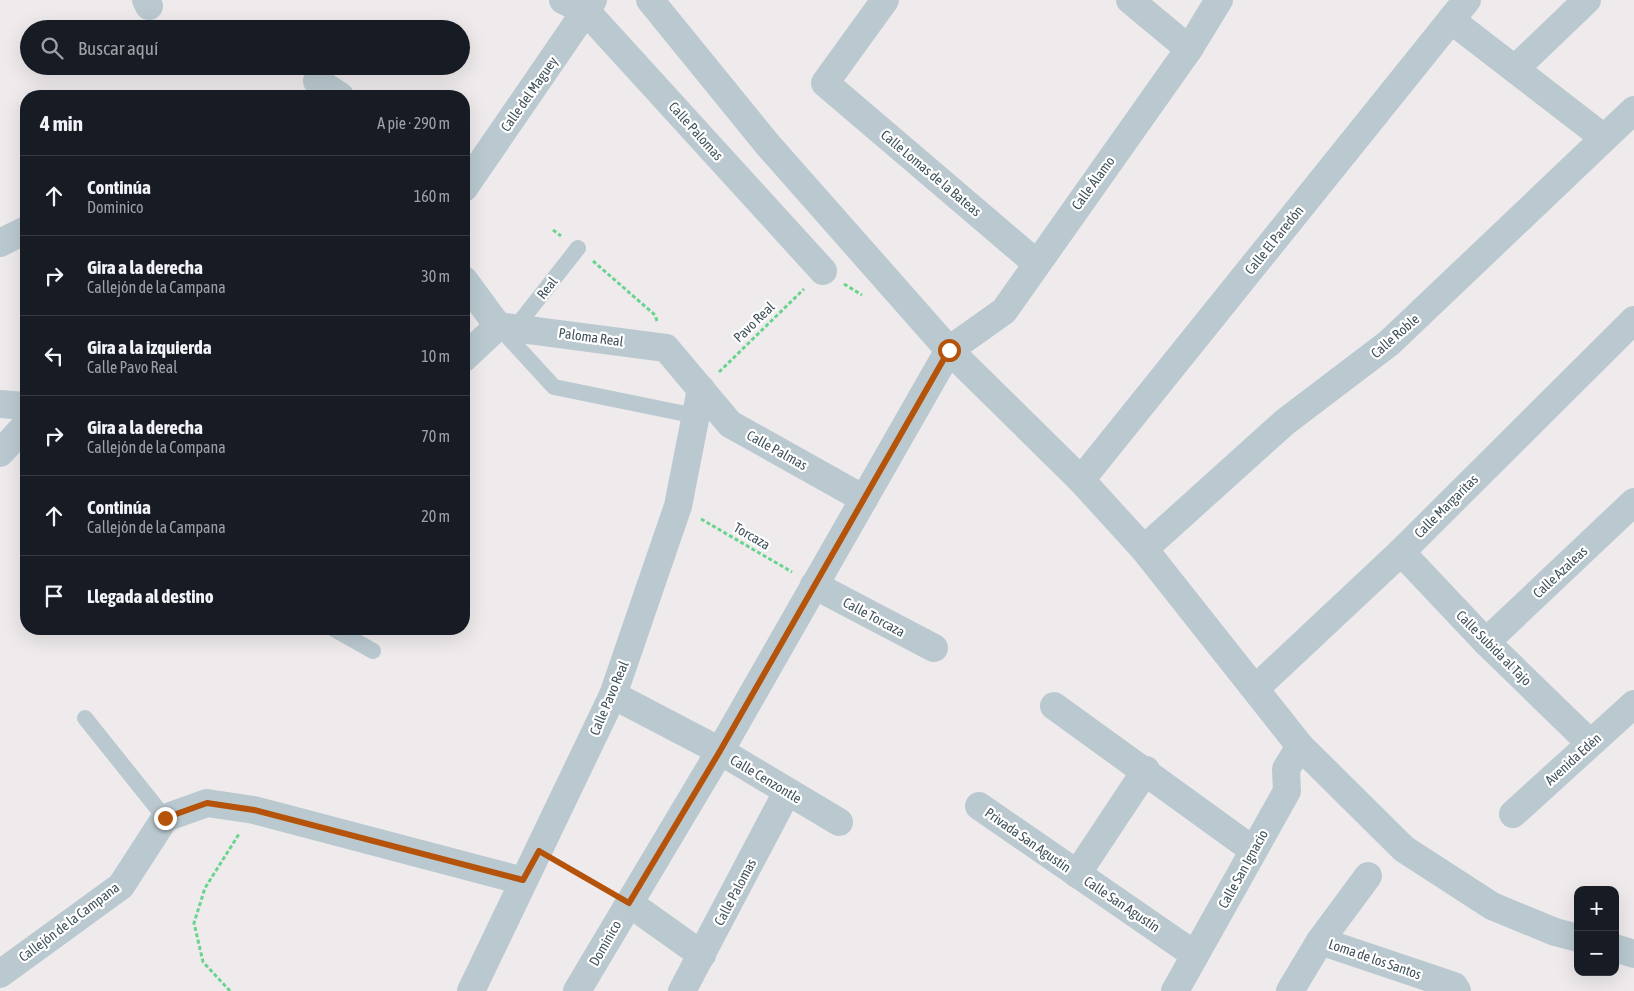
<!DOCTYPE html>
<html lang="es">
<head>
<meta charset="utf-8">
<style>
  :root { --surface:#171b24; --page:#20242c; --text:#f1f3f6; --muted:#9ea1a6; --line:#363941 }
  body { margin:0; font-family:"Asap Condensed",sans-serif; background:var(--page); color:var(--text) }
  .controls { position:absolute; right:15px; bottom:15px; display:grid; overflow:hidden; border-radius:10px; box-shadow:0 5px 20px #0002 }
  .controls button { width:45px; height:45px; display:grid; place-items:center; padding:0; border:0; border-bottom:1px solid var(--line); background:var(--surface); color:var(--text); font:25px sans-serif }
  .stop { position:absolute; width:15px; height:15px; margin:-11px; border:4px solid #b45309; border-radius:50%; background:#fff }
  .stop.end { background:#b45309; border-color:#fff; box-shadow:0 1px 5px #0008 }
  .list { margin:0; padding:0; list-style:none }
  h2 { display:flex; justify-content:space-between; align-items:center; height:65px; margin:0; padding:0 20px; font-size:21px }
  h2 small { font-size:16px; font-weight:400; color:var(--muted) }
  .list li { display:grid; grid-template-columns:32px 1fr auto; gap:15px; align-items:center; box-sizing:border-box; height:80px; padding:0 20px; border-top:1px solid var(--line) }
  .list b { display:block; font-size:19px; white-space:nowrap }
  .list p { margin:0; font-size:16px; white-space:nowrap; color:var(--muted) }
  .list em { font-size:16px; font-style:normal; color:var(--muted) }
  .icon { flex:none; width:28px; height:28px; fill:none; stroke:currentColor; stroke-width:2; stroke-linecap:round; stroke-linejoin:round }
  .map { position:relative; flex:none; width:1634px; height:991px; overflow:hidden }
  .search { position:absolute; background:var(--surface); box-shadow:0 5px 20px #0002; left:20px; top:20px; width:450px; height:55px; display:flex; align-items:center; gap:12px; box-sizing:border-box; padding:0 18px; border-radius:28px; color:var(--muted); font-size:19px }
  .panel { position:absolute; background:var(--surface); box-shadow:0 5px 20px #0002; left:20px; top:90px; width:450px; height:545px; border-radius:20px }
  .map>svg:first-child { display:block }
</style>
</head>
<body>
<div class="map">
<svg width="1634" height="991" viewBox="0 0 1634 991">
  <rect width="100%" height="100%" fill="#efebec"/>
  <g fill="none" stroke-linecap="round" stroke-linejoin="round">
    <g stroke="#68d48e" stroke-width="3" stroke-dasharray="4 2.5" stroke-linecap="butt">
      <path d="M553,230l8,6"/>
      <path d="M593,261l62,54 2,6"/>
      <path d="M844,284l18,11"/>
      <path d="M719,372l85,-83"/>
      <path d="M701,519l91,53"/>
      <path d="M561,864l46,26"/>
      <path d="M230,991l-27,-29 -9,-39 11,-35 34,-54"/>
    </g>
    <g stroke="#bac9d0" stroke-width="16">
      <path d="M498,326l56,61 142,29"/>
      <path d="M516,327l62,-79"/>
      <path d="M334,629l39,22"/>
      <path d="M85,718l80,100"/>
    </g>
    <g stroke="#bac9d0" stroke-width="28">
      <path d="M146,0l3,6"/>
      <path d="M563,0l23,11 237,260"/>
      <path d="M885,0l-60,83 211,180"/>
      <path d="M1130,0l59,49"/>
      <path d="M1451,20l153,118"/>
      <path d="M1515,69l72,-69"/>
      <path d="M317,81l23,15"/>
      <path d="M464,188l129,-188"/>
      <path d="M0,243l26,-13"/>
      <path d="M464,280l34,46"/>
      <path d="M464,358l34,-32 168,22 64,76 134,75"/>
      <path d="M0,404l26,2"/>
      <path d="M0,453l26,-28"/>
      <path d="M1081,480l386,-480"/>
      <path d="M1144,549l141,-127 104,-79 245,-233"/>
      <path d="M1401,552l85,90 104,101"/>
      <path d="M814,585l120,63"/>
      <path d="M1486,642l148,-140"/>
      <path d="M1255,689l146,-137 233,-232"/>
      <path d="M613,695l107,56 119,71"/>
      <path d="M1054,706l199,144"/>
      <path d="M979,806l216,149"/>
      <path d="M1513,814l121,-110"/>
      <path d="M1077,874l69,-104"/>
      <path d="M629,903l73,52"/>
      <path d="M1320,941l134,45 3,5"/>
      <path d="M0,974l121,-88 44,-68 42,-15 47,7 269,71"/>
      <path d="M471,991l142,-296 65,-189 23,-117"/>
      <path d="M577,991l143,-240 229,-401 55,-39 185,-262 30,-49"/>
      <path d="M682,991l105,-199"/>
      <path d="M1175,991l112,-200 -1,-22 14,-23"/>
      <path d="M1290,991l30,-50 48,-65"/>
    </g>
    <g stroke="#bac9d0" stroke-width="28">
      <path d="M650,0l118,145 181,205 132,130 63,69 156,197 104,103 88,57 63,26 23,6"/>
      <path d="M1615,948l19,6"/>
    </g>
  </g>
  <g fill="none" stroke-linecap="round" stroke-linejoin="round">
    <path stroke="#b45309" stroke-width="6" d="M165,818l42,-15 47,7 269,70 16,-29 90,52 91,-152 229,-401"/>
  </g>
  <g text-anchor="middle" stroke-width="4.5" stroke-linejoin="round" paint-order="stroke">
    <g font-size="14" fill="#42535b" stroke="#fff">
      <text transform="translate(529 94) rotate(-55)" y="5">Calle del Maguey</text>
      <text transform="translate(696 131) rotate(48)" y="5">Calle Palomas</text>
      <text transform="translate(931 173) rotate(40)" y="5">Calle Lomas de la Bateas</text>
      <text transform="translate(1093 183) rotate(-54)" y="5">Calle Álamo</text>
      <text transform="translate(1274 240) rotate(-51)" y="5">Calle El Paredón</text>
      <text transform="translate(547 288) rotate(-52)" y="5">Real</text>
      <text transform="translate(754 322) rotate(-44)" y="5">Pavo Real</text>
      <text transform="translate(1395 336) rotate(-41)" y="5">Calle Roble</text>
      <text transform="translate(591 337) rotate(8)" y="5">Paloma Real</text>
      <text transform="translate(777 450) rotate(29)" y="5">Calle Palmas</text>
      <text transform="translate(1446 506) rotate(-45)" y="5">Calle Margaritas</text>
      <text transform="translate(752 536) rotate(30)" y="5">Torcaza</text>
      <text transform="translate(1560 572) rotate(-43)" y="5">Calle Azaleas</text>
      <text transform="translate(874 617) rotate(28)" y="5">Calle Torcaza</text>
      <text transform="translate(1494 648) rotate(45)" y="5">Calle Subida al Tajo</text>
      <text transform="translate(609 698) rotate(-67)" y="5">Calle Pavo Real</text>
      <text transform="translate(1573 759) rotate(-42)" y="5">Avenida Edén</text>
      <text transform="translate(766 779) rotate(31)" y="5">Calle Cenzontle</text>
      <text transform="translate(1028 840) rotate(35)" y="5">Privada San Agustín</text>
      <text transform="translate(1243 869) rotate(-61)" y="5">Calle San Ignacio</text>
      <text transform="translate(735 892) rotate(-62)" y="5">Calle Palomas</text>
      <text transform="translate(1122 904) rotate(34)" y="5">Calle San Agustín</text>
      <text transform="translate(69 922) rotate(-37)" y="5">Callejón de la Campana</text>
      <text transform="translate(605 943) rotate(-60)" y="5">Dominico</text>
      <text transform="translate(1375 959) rotate(19)" y="5">Loma de los Santos</text>
    </g>
  </g>
</svg>
<div class="controls">
<button>+</button>
<button>−</button>
</div>
<div class="stop" style="left:949px;top:350px"></div>
<div class="stop end" style="left:165px;top:818px"></div>
<div class="search"><svg class="icon" aria-label="search" viewBox="0 0 24 24"><circle cx="10" cy="10" r="6"/><path d="M15 15l6 6"/></svg>Buscar aquí</div>
<section class="panel">
<h2>4 min<small>A pie · 290 m</small></h2>
<ul class="list">
<li><svg class="icon" aria-label="ahead" viewBox="0 0 24 24"><path d="M12 20V5M6 11l6-6 6 6"/></svg><div><b>Continúa</b><p>Dominico</p></div><em>160 m</em></li>
<li><svg class="icon" aria-label="right" viewBox="0 0 24 24"><path d="M7 20v-9h11M14 6l5 5-5 5"/></svg><div><b>Gira a la derecha</b><p>Callejón de la Campana</p></div><em>30 m</em></li>
<li><svg class="icon" aria-label="left" viewBox="0 0 24 24"><path d="M17 20v-9H6M10 6l-5 5 5 5"/></svg><div><b>Gira a la izquierda</b><p>Calle Pavo Real</p></div><em>10 m</em></li>
<li><svg class="icon" aria-label="right" viewBox="0 0 24 24"><path d="M7 20v-9h11M14 6l5 5-5 5"/></svg><div><b>Gira a la derecha</b><p>Callejón de la Compana</p></div><em>70 m</em></li>
<li><svg class="icon" aria-label="ahead" viewBox="0 0 24 24"><path d="M12 20V5M6 11l6-6 6 6"/></svg><div><b>Continúa</b><p>Callejón de la Campana</p></div><em>20 m</em></li>
<li><svg class="icon" aria-label="arrive" viewBox="0 0 24 24"><path d="M6 21V4h12l-3 4 3 4H6"/></svg><div><b>Llegada al destino</b></div></li>
</ul>
</section>
</div>
</body>
</html>
